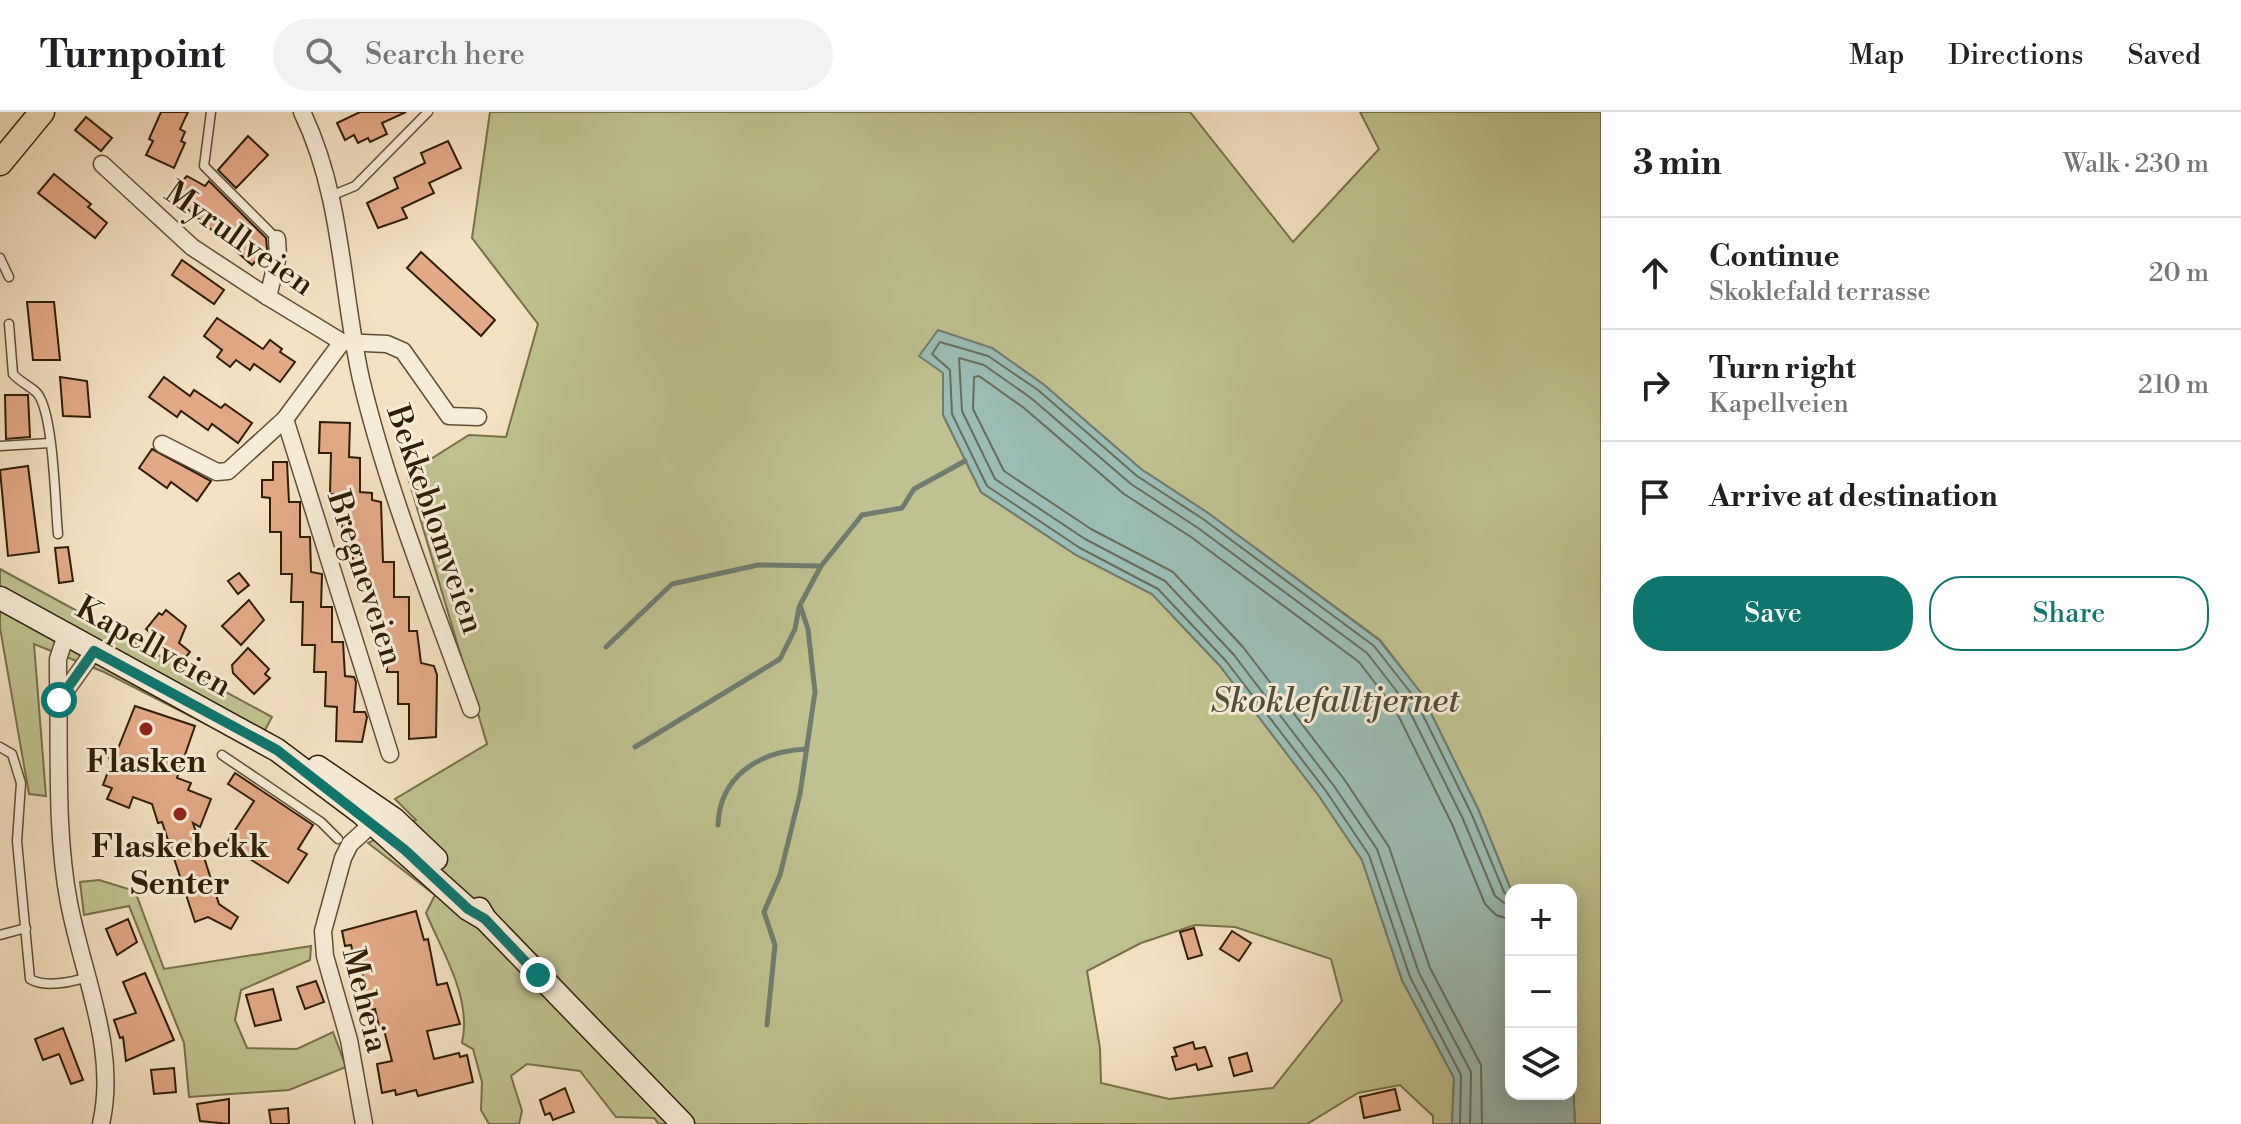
<!DOCTYPE html>
<html lang="en">
<head>
<meta charset="utf-8">
<style>
  :root { --surface:#fff; --page:#f2f2f2; --text:#202124; --muted:#757577; --line:#e0e0e0; --accent:#0f766e }
  body { margin:0; font-family:"Libre Bodoni",serif; background:var(--page); color:var(--text) }
  .controls { position:absolute; right:24px; bottom:24px; display:grid; overflow:hidden; border-radius:16px; box-shadow:0 4px 20px #0003 }
  .controls button { width:72px; height:72px; display:grid; place-items:center; padding:0; border:0; border-bottom:2px solid var(--line); background:var(--surface); color:var(--text); font:40px sans-serif }
  .stop { position:absolute; width:24px; height:24px; margin:-18px; border:6px solid #0f766e; border-radius:50%; background:#fff }
  .stop.end { background:#0f766e; border-color:#fff; box-shadow:0 2px 8px #0008 }
  .list { margin:0; padding:0; list-style:none }
  h2 { display:flex; justify-content:space-between; align-items:center; height:104px; margin:0; padding:0 32px; font-size:34px }
  h2 small { font-size:26px; font-weight:400; color:var(--muted) }
  .list li { display:grid; grid-template-columns:52px 1fr auto; gap:24px; align-items:center; box-sizing:border-box; height:112px; padding:0 32px; border-top:2px solid var(--line) }
  .list b { display:block; font-size:30px; white-space:nowrap }
  .list p { margin:0; font-size:26px; white-space:nowrap; color:var(--muted) }
  .list em { font-size:26px; font-style:normal; color:var(--muted) }
  .actions { display:flex; gap:16px; padding:24px 32px }
  .actions a { flex:1; padding:18px 0; border:2px solid var(--accent); border-radius:32px; text-align:center; font-size:28px; color:var(--accent) }
  .actions .main { background:var(--accent); color:#fff }
  .icon { flex:none; width:44px; height:44px; fill:none; stroke:currentColor; stroke-width:2; stroke-linecap:round; stroke-linejoin:round }
  .map { position:relative; flex:none; width:1601px; height:1012px; overflow:hidden }
  header { display:flex; align-items:center; gap:48px; box-sizing:border-box; height:112px; padding:0 40px; background:var(--surface); border-bottom:2px solid var(--line) }
  header strong { font-size:38px }
  nav { display:flex; gap:44px; margin-inline-start:auto; font-size:28px }
  .search { width:560px; height:72px; background:var(--page); display:flex; align-items:center; gap:20px; box-sizing:border-box; padding:0 28px; border-radius:44px; color:var(--muted); font-size:30px }
  main { display:flex }
  aside { flex:1; background:var(--surface) }
  .map>svg:first-child { display:block }
</style>
</head>
<body>
<header>
<strong>Turnpoint</strong>
<div class="search"><svg class="icon" aria-label="search" viewBox="0 0 24 24"><circle cx="10" cy="10" r="6"/><path d="M15 15l6 6"/></svg>Search here</div>
<nav><a>Map</a><a>Directions</a><a>Saved</a></nav>
</header>
<main>
<div class="map">
<svg width="1601" height="1012" viewBox="0 0 1601 1012">
  <rect width="100%" height="100%" fill="#f3e1c1"/>
  <filter id="stains"><feTurbulence type="fractalNoise" baseFrequency=".0025" numOctaves="4"/><feColorMatrix values="0 0 0 0 .2 0 0 0 0 .09 0 0 0 0 .02 0 0 0 .5 -.17"/></filter>
  <radialGradient id="worn" r=".72"><stop offset=".6" stop-color="#630" stop-opacity="0"/><stop offset="1" stop-color="#630" stop-opacity=".3"/></radialGradient>
  <g fill="#c0c190" stroke="#78704a" stroke-width="2" fill-rule="evenodd">
    <path d="M490,0h700l103,130 86,-93 -19,-37h241v1012h-26l-4,-76v-158h-60l-32,-79 -58,-118 -41,-53 -172,-127 -67,-44 -98,-85 -51,-36 -49,24v43l38,77 95,63 76,39 68,72 99,130 43,64 40,120 52,98 -2,46h-19v-8l-33,-31 -42,8 -51,31h-648l-5,-6 -38,-1 -36,-46 -53,-7 -16,12 11,35 -3,13h-30l-8,-14 1,-28 -9,-33 -11,-6c10,-45 -19,-90 -36,-130l9,-18 -67,-52 48,-23 -21,-21 92,-55 -80,-270 62,-39 37,2 32,-113 -66,-86zM1195,813l40,2 96,32 11,42 -69,87 -104,11 -68,-16 -1,-35 -13,-77 54,-28z"/>
    <path d="M0,457l272,148 -17,32 -151,-77 -70,-28 12,152 -17,-2 -29,-166z"/>
    <path d="M99,768l36,11 29,78 147,-23 -1,14 -69,30 -6,30 12,28 50,1 36,-17 13,35 -57,23 -100,7 -5,-54 -55,-137 -45,9 -4,-33z"/>
  </g>
  <path fill="#9bbdb4" stroke="#707d6e" stroke-width="2" d="M938,218l54,18 51,36 98,85 67,44 171,127 42,53 58,118 32,79v204h60v-46l4,76h-123l2,-46 -52,-98 -40,-120 -43,-64 -99,-130 -68,-72 -76,-39 -95,-63 -38,-77v-42l-24,-17z"/>
  <g fill="none" stroke-linecap="round" stroke-linejoin="round">
    <g stroke="#656e5c" stroke-width="2">
      <path d="M1460,1012l1,-49 -51,-98 -41,-122 -43,-64 -100,-130 -68,-72 -78,-41 -93,-62 -35,-72 -2,-44 -18,-16 8,-12 48,14 50,34 99,86 66,43 171,127 40,51 58,118 32,77 7,6"/>
      <path d="M1470,1012l1,-52 -52,-99 -42,-124 -43,-63 -100,-131 -69,-74 -80,-42 -90,-60 -33,-68 -3,-53 25,7 47,33 100,86 67,44 169,125 38,49 58,117 32,77 16,12"/>
      <path d="M1482,1012l-1,-59 -51,-97 -41,-121 -45,-68 -101,-132 -70,-75 -82,-43 -87,-58 -31,-62 1,-32 5,-1 45,32 100,86 67,43 168,125 36,47 57,115 33,80 11,11 15,5"/>
    </g>
    <g stroke="#707d6e" stroke-width="5">
      <path d="M606,535l66,-63 86,-19 63,1"/>
      <path d="M635,635l145,-88 15,-30 4,-22"/>
      <path d="M718,713c2,-49 40,-73 87,-76"/>
      <path d="M767,913l8,-80 -11,-33 16,-37 20,-81 15,-102 -7,-63 -8,-24 21,-39 41,-51 40,-7 12,-19 51,-28"/>
    </g>
  </g>
  <g fill="#e2a987" stroke="#2f1e05" stroke-width="2">
    <path d="M161,0h27l-8,17 5,3 -4,9 4,2 -11,25 -28,-13 7,-14 -4,-2z"/>
    <path d="M360,0h46l-24,11 5,11 -17,8 -2,-4 -10,5 -4,-8 -9,5 -8,-17z"/>
    <path d="M86,5l26,21 -11,13 -26,-21z"/>
    <path d="M248,24l20,19 -32,33 -18,-18z"/>
    <path d="M448,29l13,27 -32,15 5,10 -32,15 5,10 -29,10 -11,-25 31,-15 -4,-10 31,-15 -4,-10z"/>
    <path d="M54,62l37,30 -3,3 19,16 -12,15 -57,-45z"/>
    <path d="M187,64l18,10 4,-5 57,57 1,11 -15,16 -82,-71z"/>
    <path d="M421,140l74,68 -14,16 -74,-68z"/>
    <path d="M182,148l42,30 -10,14 -42,-29z"/>
    <path d="M27,190h27l6,58h-27z"/>
    <path d="M217,206l46,31 7,-9 12,9 -2,3 15,10 -15,20 -26,-18 -4,6 -14,-10 -6,7 -13,-10 5,-7 -18,-14z"/>
    <path d="M60,265l27,4 3,36 -27,-1z"/>
    <path d="M164,265l26,19 4,-6 27,18 4,-4 27,19 -14,20 -26,-19 -4,6 -27,-19 -4,6 -28,-20z"/>
    <path d="M5,283h23l2,42 -24,2z"/>
    <path d="M320,310l30,1 -1,34 11,1v34l12,1v7l9,2 2,60h11v35h15v34h8l4,32 13,3 3,9 -1,62 -27,2v-35h-11v-32h-11v-39h-12v-41h-10v-27h-12v-36h-11v-35h-12l1,-41h-12z"/>
    <path d="M152,337l59,32 -14,20 -26,-19 -4,6 -28,-20z"/>
    <path d="M273,350h14l2,40h11v35h10l1,35 11,2 -1,33h11v35h11l2,34 9,1 2,5 -2,30h11l2,5 -5,25 -26,-1 1,-34 -12,-1 1,-34h-12l1,-27h-13l1,-43h-12l1,-28h-11v-42h-11v-34l-8,-1v-17h11z"/>
    <path d="M28,354l11,86 -31,4 -8,-86z"/>
    <path d="M68,435l5,34 -14,2 -4,-35z"/>
    <path d="M239,461l10,12 -11,9 -10,-13z"/>
    <path d="M249,488l15,20 -23,25 -19,-19z"/>
    <path d="M166,498l20,16 -7,17 11,9 -10,12 -20,-17 4,-4 -18,-14 13,-16 3,2z"/>
    <path d="M248,536l21,21 -4,5 5,4 -16,16 -21,-21 -1,-8z"/>
    <path d="M135,594l60,20 -18,52 14,5 -3,7 23,9 -11,28 -7,-4 26,81 19,13 -7,12 -23,-12 -13,5 -33,-100 -4,1 -6,-19 -19,-7 -4,11 -22,-9 5,-11 -9,-3 8,-21 -3,-10 9,-3z"/>
    <path d="M235,661l78,52 -15,24 9,5 -19,29 -62,-39 28,-43 -26,-17z"/>
    <path d="M416,799l8,29 4,-1 9,46 10,-2 13,41 -33,7 7,28 25,-6 1,4 7,-2 6,27 -55,14 -2,-6 -20,5 -1,-5 -13,3 -5,-29 15,-3 -9,-35h-4l-4,-17 -6,2 -9,-50 -5,1 -4,-17 -6,1 -3,-15z"/>
    <path d="M128,807l9,23 -20,13 -11,-26z"/>
    <path d="M1194,816l8,27 -14,4 -8,-27z"/>
    <path d="M1232,819l19,12 -12,18 -19,-12z"/>
    <path d="M145,861l29,67 -48,21 -3,-24 -3,1 -6,-18 22,-7 -13,-31z"/>
    <path d="M316,869l8,21 -19,7 -8,-22z"/>
    <path d="M273,877l8,31 -26,6 -9,-31z"/>
    <path d="M63,916l20,52 -12,4 -12,-30 -16,6 -8,-21z"/>
    <path d="M1193,930l2,7 10,-2 7,19 -14,4 -2,-6 -20,6 -4,-13 5,-1 -3,-8z"/>
    <path d="M1247,941l5,18 -18,5 -5,-18z"/>
    <path d="M174,956l2,24 -22,2 -3,-24z"/>
    <path d="M565,976l9,24 -21,8 -3,-7 -5,2 -5,-15z"/>
    <path d="M1395,977l5,21 -36,8 -4,-21z"/>
    <path d="M229,987v25l-29,-3 -3,-17z"/>
    <path d="M288,996l1,16h-18l-2,-14z"/>
  </g>
  <g fill="none" stroke-linecap="round" stroke-linejoin="round">
    <g stroke="#604f34" stroke-width="11">
      <g id="lane">
        <path d="M211,0l-7,54 73,73"/>
        <path d="M333,83l22,-9 73,-74"/>
        <path d="M0,146l9,19"/>
        <path d="M9,212l4,50c7,8 17,12 24,19 17,20 18,112 21,141"/>
        <path d="M0,334l50,-3"/>
        <path d="M0,635l12,7 9,29 -4,58 13,138c15,9 42,3 58,-2"/>
        <path d="M222,643l99,67 17,17"/>
        <path d="M0,823l26,-7"/>
      </g>
    </g>
    <g stroke="#604f34" stroke-width="19">
      <g id="street">
        <path d="M302,0c41,85 39,177 59,267 27,113 71,221 110,330"/>
        <path d="M102,52l90,83 76,50 74,45 45,2 16,7 46,65 29,1"/>
        <path d="M268,185l10,-41 -1,-17"/>
        <path d="M285,307l105,335"/>
        <path d="M162,332l55,28 11,-1 57,-52 57,-77"/>
        <path d="M66,523l-8,24v19c2,74 -3,152 11,225 14,74 49,146 32,221"/>
        <path d="M59,588l35,-49"/>
        <path d="M364,1012l-15,-84 -24,-84 -2,-25 20,-73 7,-14 23,-21 1,-9"/>
      </g>
    </g>
    <g stroke="#2f1e05" stroke-width="25">
      <g id="secondary">
        <path d="M0,486l277,152 84,63 107,96 17,10"/>
        <path d="M318,655l76,52 42,40"/>
        <path d="M479,797l6,10 198,205"/>
      </g>
    </g>
    <g stroke="#2f1e05" stroke-width="27">
      <path id="primary" d="M0,51l42,-51"/>
    </g>
    <use href="#lane" stroke="#f7ecd7" stroke-width="8"/>
    <use href="#street" stroke="#f7ecd7" stroke-width="16"/>
    <use href="#secondary" stroke="#f7ecd7" stroke-width="22"/>
    <use href="#primary" stroke="#f3e1c1" stroke-width="24"/>
  </g>
  <g fill="none" stroke-linecap="round" stroke-linejoin="round">
    <path stroke="#0f766e" stroke-width="10" d="M59,588l35,-49 183,99 128,100 63,59 17,10 53,56"/>
  </g>
  <g fill="#8f2418" stroke="#f7ecd7" stroke-width="3">
    <circle cx="146" cy="617" r="8"/>
    <circle cx="180" cy="702" r="8"/>
  </g>
  <g text-anchor="middle" stroke-width="6" stroke-linejoin="round" paint-order="stroke">
    <g font-size="32" fill="#2f1e05" stroke="#f7ecd7">
      <text transform="translate(240 126) rotate(35)" y="11">Myrullveien</text>
      <text transform="translate(436 407) rotate(71)" y="11">Bekkeblomveien</text>
      <text transform="translate(366 466) rotate(72)" y="11">Bregneveien</text>
      <text transform="translate(154 534) rotate(29)" y="11">Kapellveien</text>
      <text transform="translate(366 888) rotate(76)" y="11">Meheia</text>
    </g>
    <g font-size="32" font-weight="bold" fill="#2f1e05" stroke="#f7ecd7">
      <text x="146" y="660">Flasken</text>
      <text x="180" y="745">Flaskebekk<tspan x="180" dy="37">Senter</tspan></text>
    </g>
    <g font-size="34" font-style="italic" fill="#4f4e3a" stroke="#f7ecd7">
      <text x="1335" y="600">Skoklefalltjernet</text>
    </g>
  </g>
  <rect width="100%" height="100%" filter="url(#stains)"/>
  <rect width="100%" height="100%" fill="url(#worn)"/>
</svg>
<div class="controls">
<button>+</button>
<button>−</button>
<button><svg class="icon" aria-label="layers" viewBox="0 0 24 24"><path d="M12 4l9 5-9 5-9-5zM3 14l9 5 9-5"/></svg></button>
</div>
<div class="stop" style="left:59px;top:588px"></div>
<div class="stop end" style="left:538px;top:863px"></div>
</div>
<aside>
<h2>3 min<small>Walk · 230 m</small></h2>
<ul class="list">
<li><svg class="icon" aria-label="ahead" viewBox="0 0 24 24"><path d="M12 20V5M6 11l6-6 6 6"/></svg><div><b>Continue</b><p>Skoklefald terrasse</p></div><em>20 m</em></li>
<li><svg class="icon" aria-label="right" viewBox="0 0 24 24"><path d="M7 20v-9h11M14 6l5 5-5 5"/></svg><div><b>Turn right</b><p>Kapellveien</p></div><em>210 m</em></li>
<li><svg class="icon" aria-label="arrive" viewBox="0 0 24 24"><path d="M6 21V4h12l-3 4 3 4H6"/></svg><div><b>Arrive at destination</b></div></li>
</ul>
<div class="actions"><a class="main">Save</a><a>Share</a></div>
</aside>
</main>
</body>
</html>
